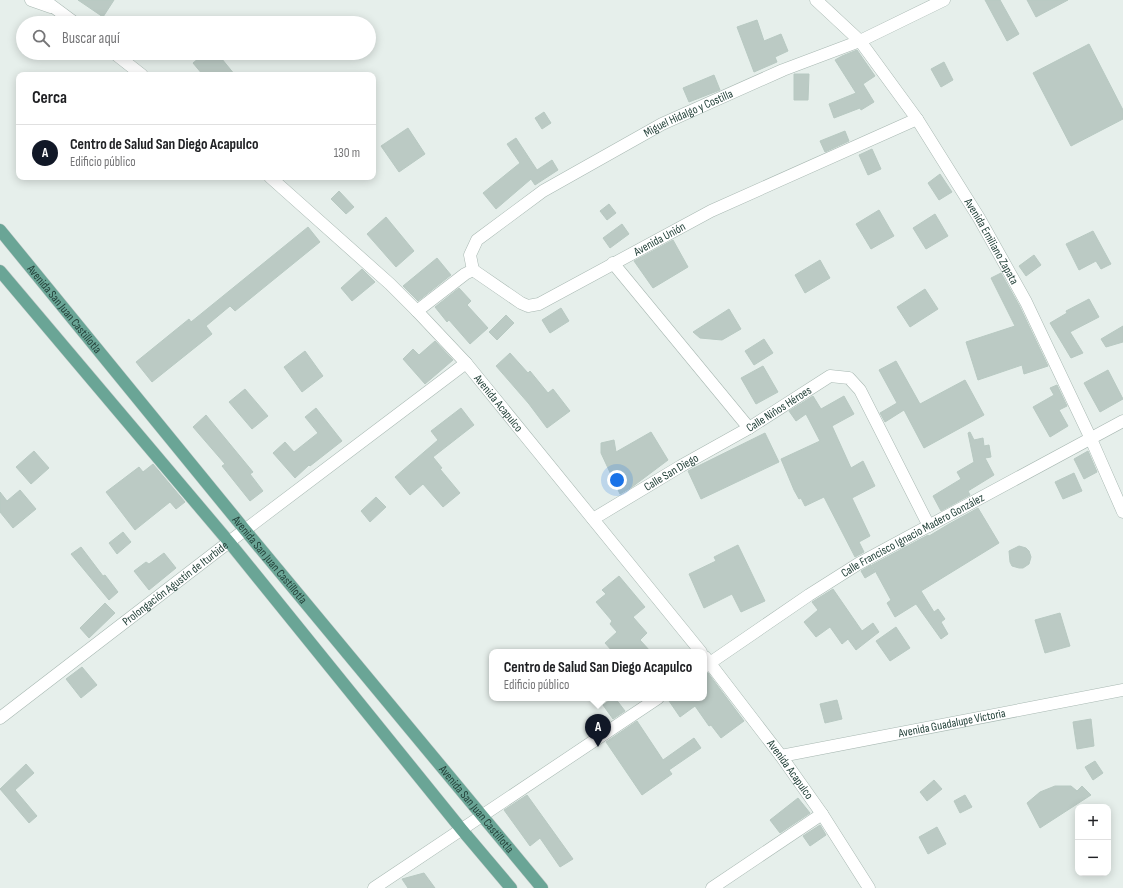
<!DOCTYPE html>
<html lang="es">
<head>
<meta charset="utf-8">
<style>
  :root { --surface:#fff; --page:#f2f2f2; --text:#202124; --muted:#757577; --line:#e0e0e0; --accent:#111827 }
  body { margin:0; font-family:"Sofia Sans Condensed",sans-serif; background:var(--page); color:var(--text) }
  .controls { position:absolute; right:12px; bottom:12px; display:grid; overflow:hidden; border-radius:8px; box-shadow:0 2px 10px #0003 }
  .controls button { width:36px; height:36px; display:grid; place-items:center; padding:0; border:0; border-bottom:1px solid var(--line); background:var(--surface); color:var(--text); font:20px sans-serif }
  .you { position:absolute; left:617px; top:480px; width:14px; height:14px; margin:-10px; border:3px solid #fff; border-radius:50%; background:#1a73e8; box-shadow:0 0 0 6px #1a73e833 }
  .badge { display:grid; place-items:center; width:26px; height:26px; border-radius:50%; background:var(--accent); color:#fff; font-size:13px; font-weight:700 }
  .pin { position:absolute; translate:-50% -33px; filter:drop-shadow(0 1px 2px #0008) }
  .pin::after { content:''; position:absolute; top:21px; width:14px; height:12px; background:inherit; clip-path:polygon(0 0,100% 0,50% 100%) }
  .popup { position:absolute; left:489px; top:649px; width:218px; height:52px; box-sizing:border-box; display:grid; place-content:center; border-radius:8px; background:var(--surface); filter:drop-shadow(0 1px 3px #0005); font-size:13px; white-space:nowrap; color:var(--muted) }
  .popup b { font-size:15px; color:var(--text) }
  .popup::after { content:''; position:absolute; left:50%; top:100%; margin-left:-8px; border:8px solid transparent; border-top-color:var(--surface) }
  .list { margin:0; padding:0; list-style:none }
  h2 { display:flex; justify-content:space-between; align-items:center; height:52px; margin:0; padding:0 16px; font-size:17px }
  h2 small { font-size:13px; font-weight:400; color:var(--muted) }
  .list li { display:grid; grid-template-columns:26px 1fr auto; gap:12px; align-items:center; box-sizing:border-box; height:56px; padding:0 16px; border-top:1px solid var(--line) }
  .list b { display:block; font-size:15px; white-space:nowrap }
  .list p { margin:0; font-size:13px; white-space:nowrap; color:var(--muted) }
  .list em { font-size:13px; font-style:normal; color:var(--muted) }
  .icon { flex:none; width:22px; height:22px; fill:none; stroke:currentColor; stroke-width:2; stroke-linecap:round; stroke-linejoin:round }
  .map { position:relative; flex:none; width:1123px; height:888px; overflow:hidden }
  .search { position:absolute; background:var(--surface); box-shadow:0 2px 10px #0003; left:16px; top:16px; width:360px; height:44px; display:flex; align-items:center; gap:10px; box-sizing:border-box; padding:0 14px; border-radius:22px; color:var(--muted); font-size:15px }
  .panel { position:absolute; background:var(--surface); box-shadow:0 2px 10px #0003; left:16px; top:72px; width:360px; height:108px; border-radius:8px }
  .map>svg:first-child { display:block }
</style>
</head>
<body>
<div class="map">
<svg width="1123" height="888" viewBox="0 0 1123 888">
  <rect width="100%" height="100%" fill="#e6efeb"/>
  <g fill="#bbcac4" stroke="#b8c9c2">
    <path d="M78,0h36l-11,17z"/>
    <path d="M985,0h15l19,34 -12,7z"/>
    <path d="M1027,0h41l-32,17z"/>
    <path d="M757,20l7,21 17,-7 7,17 -13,6 2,5 -23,10 -17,-45z"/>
    <path d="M1089,44l34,66v9l-52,27 -38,-73z"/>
    <path d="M857,50l18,26 -12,8 11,18 -13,8 -1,-2 -26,10 -5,-14 27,-11 -21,-33 7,-4z"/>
    <path d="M205,53h12l18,22h-32l-10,-12z"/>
    <path d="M944,62l9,18 -12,7 -10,-18z"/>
    <path d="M794,74h15l-1,26h-14z"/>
    <path d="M714,75l6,15 -31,12 -6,-14z"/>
    <path d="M544,112l7,11 -9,6 -7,-11z"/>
    <path d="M408,128l17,26 -26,18 -18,-26z"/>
    <path d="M845,131l4,10 -24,11 -5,-11z"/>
    <path d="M516,138l21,32 15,-10 6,10 -23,15 -4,-6 -35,30 -13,-16 37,-30 -13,-19z"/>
    <path d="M872,149l9,20 -13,6 -9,-20z"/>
    <path d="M940,174l12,18 -13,8 -11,-17z"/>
    <path d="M339,191l15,16 -8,7 -15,-15z"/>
    <path d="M609,204l7,9 -9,7 -7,-9z"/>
    <path d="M879,210l15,26 -23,13 -15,-25z"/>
    <path d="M935,214l13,22 -22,13 -13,-21z"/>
    <path d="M386,217l28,34 -18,16 -29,-33z"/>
    <path d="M622,224l7,10 -19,14 -7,-10z"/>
    <path d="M308,227l12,15 -85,69 -5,-5 -24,20 6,8 -60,48 -16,-20 53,-43 2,3z"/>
    <path d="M1093,231l18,33 -10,5 -5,-8 -17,9 -13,-26z"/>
    <path d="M673,240l15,27 -35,21 -19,-27z"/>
    <path d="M1034,255l7,10 -15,11 -7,-10z"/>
    <path d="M437,258l14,17 -33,26 -15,-15z"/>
    <path d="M820,260l10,18 -25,15 -10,-18z"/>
    <path d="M362,269l13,13 -23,19 -11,-13z"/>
    <path d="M1001,273l18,32 29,61 -24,8 -2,-9 -44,15 -12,-38 49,-16 -24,-48z"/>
    <path d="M459,288l12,13 -4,4 21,23 -18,16 -21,-24 -2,2 -12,-15z"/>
    <path d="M925,289l13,20 -28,18 -13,-20z"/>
    <path d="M1089,299l10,18 -29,15 13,21 -12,5 -21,-35 17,-10 -1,-2z"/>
    <path d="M561,308l8,13 -19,12 -8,-13z"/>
    <path d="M729,309l12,20 -19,11 -22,-2 -7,-6z"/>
    <path d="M506,315l8,8 -17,17 -8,-8z"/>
    <path d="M1123,326v16l-17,5 -5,-8z"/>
    <path d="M764,339l9,14 -19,12 -9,-14z"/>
    <path d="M435,341l18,19 -28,24 -22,-25 10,-10 6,6z"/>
    <path d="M305,351l18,25 -21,16 -18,-25z"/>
    <path d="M510,353l18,20 2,-2 18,22 5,-4 17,22 -23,17 -18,-24 -33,-38z"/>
    <path d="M896,361l24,43 45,-24 19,35 -60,33 -20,-38 -19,12 -5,-9 17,-10 -18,-33z"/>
    <path d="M763,366l15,26 -22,12 -15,-26z"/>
    <path d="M1108,370l15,29 -23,13 -16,-29z"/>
    <path d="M1057,385l10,21 -8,4 9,16 -18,11 -17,-30 21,-12 -4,-7z"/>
    <path d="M245,389l23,27 -16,13 -23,-27z"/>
    <path d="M813,396l8,13 23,-13 10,18 -22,12 19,42 12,-7 12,25 -23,12 18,38 -11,6 5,10 -9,5 -31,-60 -19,9 -4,-8 -2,1 -5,-9 -13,-31 39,-18 -14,-27 -10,7 -7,-10z"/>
    <path d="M316,408l26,33 -32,25 -1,-1 -14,13 -22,-25 12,-11 9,10 24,-19 -13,-16z"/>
    <path d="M461,408l13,17 -41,32 9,11 -2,1 20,24 -17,14 -20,-23 -13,11 -15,-18 43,-37 -7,-9z"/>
    <path d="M206,415l47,57 -3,2 13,17 -13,10 -28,-35 3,-2 -32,-37z"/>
    <path d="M651,432l17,28 -36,27 -12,7 -19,-41v-10l13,-3 2,12z"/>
    <path d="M970,432l4,8 9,-2 1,8 5,-1 2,12 -6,1 9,17 -26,16 2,4 -29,16 -8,-15 28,-17 -4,-7 17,-10 -6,-29z"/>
    <path d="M765,433l14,29 -78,37 -13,-28z"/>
    <path d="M34,451l15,17 -18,16 -15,-17z"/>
    <path d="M1088,451l9,21 -13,7 -10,-20z"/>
    <path d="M153,464l32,38 -9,7 -6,-7 -35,28 -29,-38 33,-25 4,5z"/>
    <path d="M1074,473l8,18 -19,8 -8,-17z"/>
    <path d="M20,490l16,19 -23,19 -13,-16v-20l7,9z"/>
    <path d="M376,497l10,10 -16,15 -9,-11z"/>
    <path d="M978,508l21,35 -78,48 13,21 4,-3 7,10 -4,3 7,12 -7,5 -25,-35 -21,13 -8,-14 4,-3 -19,-35 56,-30 1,1 20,-12z"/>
    <path d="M123,532l8,10 -14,12 -8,-11z"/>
    <path d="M738,545l27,56 -24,11 -9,-18 -28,14 -15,-34 27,-13 -2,-4z"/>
    <path d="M1019,546l7,2 3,3 2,6 -2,7 -6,4h-4l-7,-2 -2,-4 -1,-11z"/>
    <path d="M81,547l22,29 2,-1 13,17 -9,8 -38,-46z"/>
    <path d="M164,553l12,15 -27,22 -15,-19 12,-9 3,2z"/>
    <path d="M871,565l4,7 -10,6 -4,-7z"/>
    <path d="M619,576l26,31 -12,10 14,16 -7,7 11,12h-38l-8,-9 12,-11 -7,-8 2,-3 -16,-19 10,-8 -4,-4z"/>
    <path d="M833,589l29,42 11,-8 6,9 -23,18 -8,-11 -6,5 -12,-17 -14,10 -12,-15 14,-12 -6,-8z"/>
    <path d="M105,603l10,10 -26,25 -9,-10z"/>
    <path d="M1060,613l10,33 -25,7 -10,-33z"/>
    <path d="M896,627l14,21 -20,13 -14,-20z"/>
    <path d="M82,667l15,18 -16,13 -15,-19z"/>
    <path d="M708,673l36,48 -23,17 -10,-13 -2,1 -14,-20 -15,11 -13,-19h37v-23z"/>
    <path d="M613,698h2l10,13 -12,8 -10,-14z"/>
    <path d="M837,700l5,19 -17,4 -5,-19z"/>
    <path d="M1091,719l3,27 -17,3 -4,-27z"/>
    <path d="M637,721l26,39 31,-22 7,10 -32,22 3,4 -30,21 -36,-53z"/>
    <path d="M1095,761l8,12 -10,7 -8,-13z"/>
    <path d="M26,764l8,9 -19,17 22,26 -8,7 -29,-34z"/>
    <path d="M934,780l8,9 -15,12 -7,-9z"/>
    <path d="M1055,786h16l6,5 5,-5 9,9 -51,33 -13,-25 13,-11z"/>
    <path d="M527,795l46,64 -13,8 -20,-29 -10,8 -26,-36z"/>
    <path d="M965,795l7,12 -12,6 -6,-12z"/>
    <path d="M798,798l12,15 -30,20 -10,-13z"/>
    <path d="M820,825l6,10 -16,11 -7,-10z"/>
    <path d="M937,827l9,17 -18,10 -9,-17z"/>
    <path d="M424,873l11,15h-27l-6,-9z"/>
  </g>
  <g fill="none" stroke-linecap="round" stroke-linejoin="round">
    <g stroke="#a8b8b2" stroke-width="13">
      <g id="minor">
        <path d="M31,0l20,7"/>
        <path d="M44,0l31,23"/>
        <path id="s1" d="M816,0l44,41 57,78 62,99 47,84 65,137 32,73"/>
        <path d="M114,53l28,22"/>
        <path id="s2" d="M270,177l120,107 27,27 49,52 235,289"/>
        <path d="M613,263l136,165"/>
        <path id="s3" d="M473,270l-3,-15 7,-15 66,-49 119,-67 121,-54 77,-29 84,-41"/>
        <path id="s4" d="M473,270l48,33 7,3 11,-2 172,-93 206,-92"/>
        <path d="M417,311l48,-37 8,-4"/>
        <path id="s5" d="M593,519l88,-53 68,-38 81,-52 19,2 11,12 69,136"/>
        <path id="s6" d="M705,657l76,99 41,58 47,74"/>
        <path id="s7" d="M704,667l105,-72 49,-31 265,-143"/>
        <path id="s8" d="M0,718l229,-176 237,-179"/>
        <path id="s9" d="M781,756l342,-66"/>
        <path d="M374,888l284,-190"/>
        <path d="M712,888l110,-74"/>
      </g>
    </g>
    <g stroke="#c2cac8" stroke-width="13">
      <g id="major">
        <path id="s10" d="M0,230l245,300 297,358"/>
        <path d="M0,271l229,271 233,288 49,58"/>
      </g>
    </g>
    <use href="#minor" stroke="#fff" stroke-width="12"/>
    <use href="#major" stroke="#6aa596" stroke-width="12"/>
  </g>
  <g text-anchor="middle" stroke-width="4" stroke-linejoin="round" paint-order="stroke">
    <g font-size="12" fill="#24423a" stroke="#f7fbf9">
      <text dy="4" stroke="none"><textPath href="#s3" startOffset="279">Miguel Hidalgo y Costilla</textPath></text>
      <text dy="4" stroke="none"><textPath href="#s4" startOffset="214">Avenida Unión</textPath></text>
      <text dy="4" stroke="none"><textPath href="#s1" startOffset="300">Avenida Emiliano Zapata</textPath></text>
      <text dy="4" stroke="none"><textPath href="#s10" startOffset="102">Avenida San Juan Castillotla</textPath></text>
      <text dy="4" stroke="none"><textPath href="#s2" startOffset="322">Avenida Acapulco</textPath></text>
      <text dy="4" stroke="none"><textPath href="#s5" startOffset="216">Calle Niños Héroes</textPath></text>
      <text dy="4" stroke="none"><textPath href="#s5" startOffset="91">Calle San Diego</textPath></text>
      <text dy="4" stroke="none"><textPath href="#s7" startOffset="247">Calle Francisco Ignacio Madero González</textPath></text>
      <text dy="4" stroke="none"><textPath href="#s10" startOffset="426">Avenida San Juan Castillotla</textPath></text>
      <text dy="4" stroke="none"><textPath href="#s8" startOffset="221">Prolongación Agustín de Iturbide</textPath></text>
      <text dy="4" stroke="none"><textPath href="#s9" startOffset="174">Avenida Guadalupe Victoria</textPath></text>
      <text dy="4" stroke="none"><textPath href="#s6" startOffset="141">Avenida Acapulco</textPath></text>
      <text dy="4" stroke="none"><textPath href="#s10" startOffset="750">Avenida San Juan Castillotla</textPath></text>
    </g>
  </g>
</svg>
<div class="controls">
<button>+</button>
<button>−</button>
</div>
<div class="you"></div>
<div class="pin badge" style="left:598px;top:747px">A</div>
<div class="popup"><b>Centro de Salud San Diego Acapulco</b>Edificio público</div>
<div class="search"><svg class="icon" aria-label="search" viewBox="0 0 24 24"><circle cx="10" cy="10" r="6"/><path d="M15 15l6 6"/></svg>Buscar aquí</div>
<section class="panel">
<h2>Cerca<small></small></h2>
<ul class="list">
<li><span class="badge">A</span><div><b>Centro de Salud San Diego Acapulco</b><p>Edificio público</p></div><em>130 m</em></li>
</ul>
</section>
</div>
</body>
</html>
